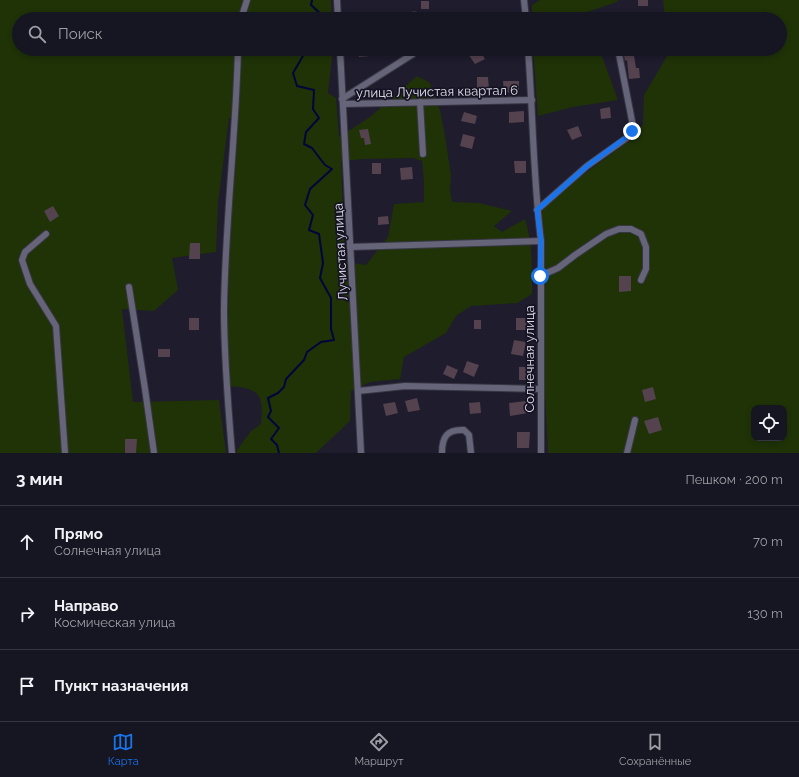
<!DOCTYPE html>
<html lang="ru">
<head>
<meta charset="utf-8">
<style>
  :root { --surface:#161522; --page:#23222f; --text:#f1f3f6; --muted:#9e9fa5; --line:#353440; --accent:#1a73e8 }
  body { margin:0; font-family:Raleway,sans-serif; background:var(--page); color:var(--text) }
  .controls { position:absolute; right:12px; bottom:12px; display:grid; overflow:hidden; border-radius:8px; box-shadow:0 2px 6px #0003 }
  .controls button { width:36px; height:36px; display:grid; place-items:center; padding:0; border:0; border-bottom:1px solid var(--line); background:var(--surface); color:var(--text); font:20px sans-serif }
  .stop { position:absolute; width:12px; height:12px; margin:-9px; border:3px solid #1a73e8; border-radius:50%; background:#fff }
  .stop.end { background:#1a73e8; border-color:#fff; box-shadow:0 1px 4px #0008 }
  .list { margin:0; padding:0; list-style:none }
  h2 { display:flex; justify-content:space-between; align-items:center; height:52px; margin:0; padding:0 16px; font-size:17px }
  h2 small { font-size:13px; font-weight:400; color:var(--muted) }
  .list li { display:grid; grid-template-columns:26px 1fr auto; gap:12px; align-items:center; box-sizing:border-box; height:72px; padding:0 16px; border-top:1px solid var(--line) }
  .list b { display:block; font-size:15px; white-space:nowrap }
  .list p { margin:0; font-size:13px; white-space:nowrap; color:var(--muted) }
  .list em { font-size:13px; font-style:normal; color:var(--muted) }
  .icon { flex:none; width:22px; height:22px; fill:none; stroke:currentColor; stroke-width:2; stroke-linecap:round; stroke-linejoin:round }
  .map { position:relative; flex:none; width:799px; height:453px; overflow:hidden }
  .search { position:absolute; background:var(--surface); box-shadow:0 2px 6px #0003; left:12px; right:12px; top:12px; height:44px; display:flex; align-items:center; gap:10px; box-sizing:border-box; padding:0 14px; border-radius:22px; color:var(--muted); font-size:15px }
  .sheet { height:268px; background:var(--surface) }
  nav { display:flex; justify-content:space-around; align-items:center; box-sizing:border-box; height:56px; border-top:1px solid var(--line); background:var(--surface); font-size:11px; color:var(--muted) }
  nav a { display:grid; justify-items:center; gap:2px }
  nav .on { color:var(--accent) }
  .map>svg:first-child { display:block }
</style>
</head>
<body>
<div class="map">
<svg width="799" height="453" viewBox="0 0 799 453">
  <rect width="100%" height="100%" fill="#1e1c2d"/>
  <g fill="#1f3307" fill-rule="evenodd">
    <path d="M0,0h331l1,19h-313v30h314l-5,44 8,5 3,39 31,-20 47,-41 13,7 10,27 5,26 6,39 -1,16 2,11 27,1 33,8 -18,15 8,6 23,-13c8,25 7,49 7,75l-15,9 -46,3 -15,10 -10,17 -42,24 -4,22 -30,3 -19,9 -1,30 -34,32h-79v-3l14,-19 10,-7c3,-30 -2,-36 -32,-38l-2,-16 3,-152 5,-45 3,-51 -9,-4 -11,85 -2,49 -44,6 6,32 -24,21 -32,-2 11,93 86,-2 7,53h-226zM413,158l9,3 2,21v20l-30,2 -6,33 -22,28 -21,-3 -4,-101 22,-2z"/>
    <path d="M540,0h78l-1,2 -36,12 -1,5h-48v-14z"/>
    <path d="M663,0h136v453h-251l-3,-59 -1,-102 3,-15 -5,-5 -2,-62 40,-33 55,-40 8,-13 1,-29 23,-39v-7h113v-30h-115zM754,408h30v30h-30z"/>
    <path d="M533,49h51l16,2 18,49 -45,7 -35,9z"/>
  </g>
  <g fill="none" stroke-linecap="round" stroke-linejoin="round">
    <g stroke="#00053b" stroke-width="2">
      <path d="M312,0l-1,5 12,11 1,3"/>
      <path d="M279,453l-2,-8 -6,-6 8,-11 -11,-11 3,-6 -3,-13 10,-5 6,-6 2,-8 18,-19 3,-8 14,-10 13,-2 -3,-11v-31l-11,-20 3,-15 -4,-29 -10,-4 4,-15 -8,-10 5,-16 22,-20 -7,-4 -13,-17 -8,-4 2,-12 13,-14 -6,-9 1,-19 -17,-4 -4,-13 14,-24"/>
    </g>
  </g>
  <g fill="#54424f">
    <rect x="638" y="0" width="10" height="6"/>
    <rect x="421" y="1" width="8" height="8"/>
    <path d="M358,49h11l1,7 -11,1z"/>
    <path d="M477,49h2l6,10 -10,5 -7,-10z"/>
    <path d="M633,49l3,19h3l1,10 -11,1 -2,-19 -2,1 -2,-11z"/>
    <path d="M477,77h11l1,12 -12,1z"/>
    <path d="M503,81h16v11l-15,1z"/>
    <path d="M610,107l1,11 -10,1 -1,-10z"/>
    <path d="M524,111v11l-15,1v-11z"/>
    <path d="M464,112l13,4 -2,8 -14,-3z"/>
    <path d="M578,126l4,10 -10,4 -5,-10z"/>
    <path d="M368,129l3,15 -6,1 -1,-7h-3l-2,-8z"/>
    <path d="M463,134l12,3 -3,12 -12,-3z"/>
    <path d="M514,161h12v12h-11z"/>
    <rect x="372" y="163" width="9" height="11"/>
    <path d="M412,167l1,12 -12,1 -1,-12z"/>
    <path d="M53,206l6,10 -9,6 -6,-11z"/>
    <path d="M388,216l1,8 -11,1v-8z"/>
    <path d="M190,243h10v16h-11z"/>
    <path d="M619,276h12v15l-12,1z"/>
    <rect x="189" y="318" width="10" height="12"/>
    <rect x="516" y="318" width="12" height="12"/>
    <rect x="474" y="320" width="7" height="9"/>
    <path d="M514,340l12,2 -3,14 -12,-2z"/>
    <rect x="158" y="349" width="12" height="8"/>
    <path d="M467,361l12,4 -5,12 -11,-5z"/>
    <path d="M447,365l11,5 -4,9 -11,-5z"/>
    <rect x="519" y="367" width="12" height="13"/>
    <path d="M653,387l3,12 -11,3 -3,-12z"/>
    <path d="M417,398l3,12 -12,2 -3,-11z"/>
    <path d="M526,401l2,12 -18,3 -1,-13z"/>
    <path d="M395,402l3,11 -12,3 -3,-12z"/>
    <path d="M480,402l1,11 -11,1 -1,-11z"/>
    <path d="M658,417l4,13 -13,4 -5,-13z"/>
    <path d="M517,432h13l-1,16h-12z"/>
    <path d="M125,439h12l-1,14h-11z"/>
  </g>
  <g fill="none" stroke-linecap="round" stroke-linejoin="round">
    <g stroke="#383644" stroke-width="8">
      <g id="minor">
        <path d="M337,0l1,19"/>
        <path d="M524,0l2,19"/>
        <path d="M414,15v4"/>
        <path d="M241,19l6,-19"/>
        <path d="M340,49l21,404"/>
        <path d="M528,49c5,64 5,128 13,192v212"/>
        <path d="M342,99l71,-45 4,-5"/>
        <path d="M420,102l3,52"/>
        <path d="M343,104l189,-4"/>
        <path d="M537,210l50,-44 41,-29 4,-6 1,-5 -15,-77"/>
        <path d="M46,234l-21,18 -3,8 8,24 26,42 9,127"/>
        <path d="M350,247l191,-6"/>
        <path d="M540,276l18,-8 17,-13 31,-21 13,-5h12l10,5 5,13v22l-5,11"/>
        <path d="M129,287l16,102 9,64"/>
        <path d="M358,391l47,-5 135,3"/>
        <path d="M232,453c-4,-48 -8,-95 -8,-143 1,-87 12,-174 14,-261"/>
        <path d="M442,453c0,-16 5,-24 22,-23l5,5 2,18"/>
        <path d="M627,453l8,-33"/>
      </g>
    </g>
    <use href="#minor" stroke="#656478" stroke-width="6"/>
  </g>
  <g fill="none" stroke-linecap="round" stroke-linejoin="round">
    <path stroke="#1a73e8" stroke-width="5" d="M540,276l1,-35 -4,-31 50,-44 41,-30 4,-5"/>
  </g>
  <g text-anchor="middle" stroke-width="3.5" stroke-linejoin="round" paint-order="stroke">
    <g font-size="13" fill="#e0dfeb" stroke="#151323">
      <text transform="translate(437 91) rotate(-1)" y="5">улица Лучистая квартал 6</text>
      <text transform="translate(340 252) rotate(-93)" y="5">Лучистая улица</text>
      <text transform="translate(529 359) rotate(-90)" y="5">Солнечная улица</text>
    </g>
  </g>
</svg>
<div class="controls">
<button><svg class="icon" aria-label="locate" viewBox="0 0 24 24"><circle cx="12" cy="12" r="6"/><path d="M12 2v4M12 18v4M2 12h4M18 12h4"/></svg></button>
</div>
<div class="stop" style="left:540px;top:276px"></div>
<div class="stop end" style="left:632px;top:131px"></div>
<div class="search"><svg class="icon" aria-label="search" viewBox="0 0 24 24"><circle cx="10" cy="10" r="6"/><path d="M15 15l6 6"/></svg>Поиск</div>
</div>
<section class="sheet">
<h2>3 мин<small>Пешком · 200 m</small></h2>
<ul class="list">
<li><svg class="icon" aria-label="ahead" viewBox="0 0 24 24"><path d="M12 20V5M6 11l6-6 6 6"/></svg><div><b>Прямо</b><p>Солнечная улица</p></div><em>70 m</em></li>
<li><svg class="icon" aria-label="right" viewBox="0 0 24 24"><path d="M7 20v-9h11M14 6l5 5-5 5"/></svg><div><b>Направо</b><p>Космическая улица</p></div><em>130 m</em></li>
<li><svg class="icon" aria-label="arrive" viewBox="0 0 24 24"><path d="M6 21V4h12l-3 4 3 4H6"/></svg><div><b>Пункт назначения</b></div></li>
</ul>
</section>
<nav>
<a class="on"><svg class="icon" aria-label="map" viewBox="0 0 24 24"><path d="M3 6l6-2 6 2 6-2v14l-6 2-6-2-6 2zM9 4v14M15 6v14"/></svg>Карта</a>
<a><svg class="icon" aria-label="directions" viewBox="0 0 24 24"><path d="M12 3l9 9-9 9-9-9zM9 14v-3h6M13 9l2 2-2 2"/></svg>Маршрут</a>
<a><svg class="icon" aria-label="saved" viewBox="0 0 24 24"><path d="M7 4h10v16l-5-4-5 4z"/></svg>Сохранённые</a>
</nav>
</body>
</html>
